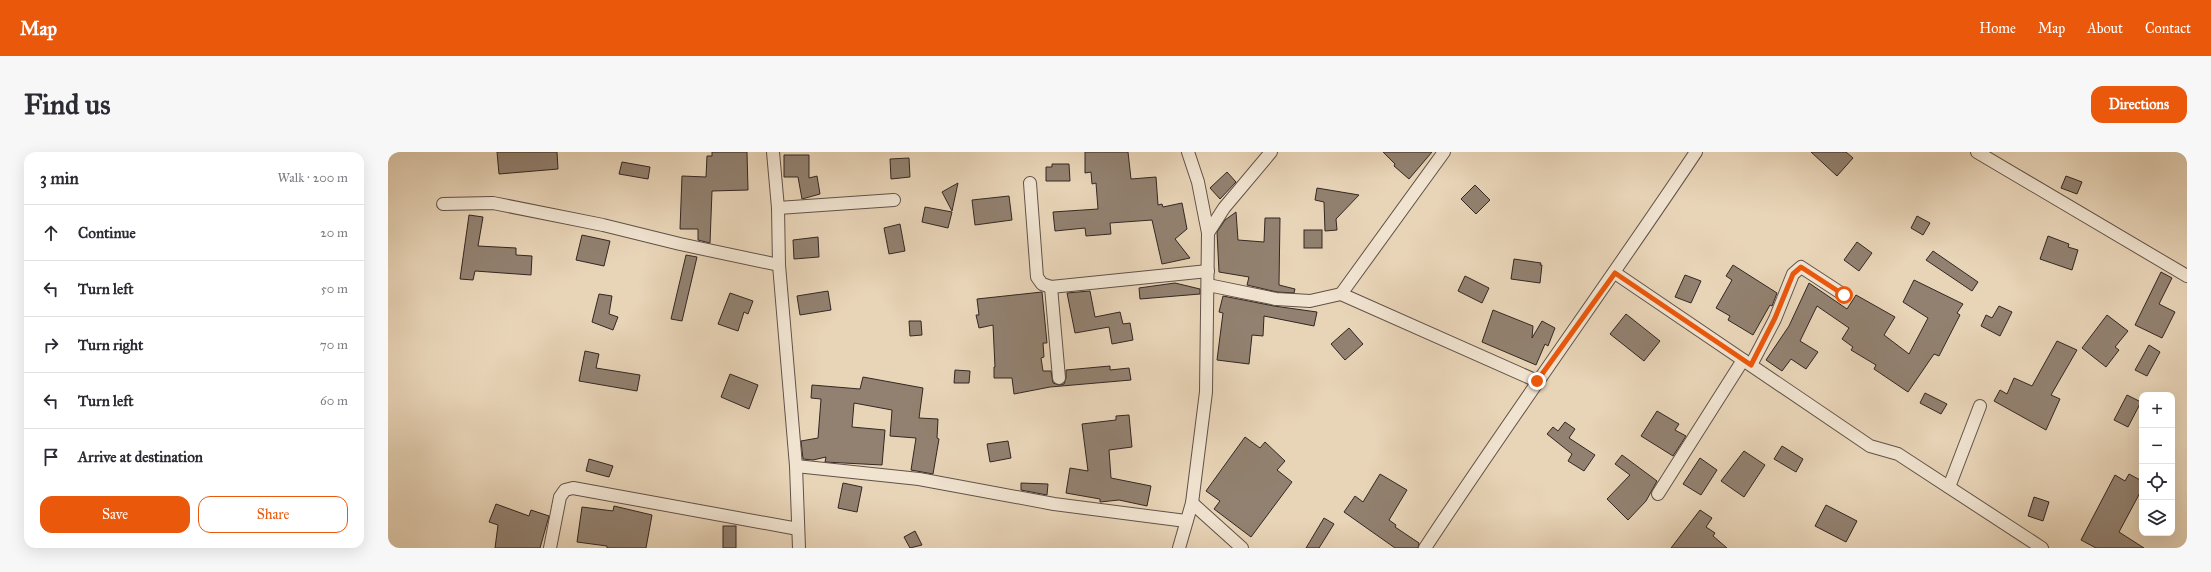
<!DOCTYPE html>
<html lang="en">
<head>
<meta charset="utf-8">
<style>
  :root { --surface:#fff; --page:#f7f7f7; --text:#2b2b33; --muted:#7c7c81; --line:#e1e1e2; --accent:#ea580c }
  body { margin:0; font-family:"IM FELL Great Primer",serif; background:var(--page); color:var(--text) }
  .controls { position:absolute; right:12px; bottom:12px; display:grid; overflow:hidden; border-radius:8px; box-shadow:0 4px 16px #0002 }
  .controls button { width:36px; height:36px; display:grid; place-items:center; padding:0; border:0; border-bottom:1px solid var(--line); background:var(--surface); color:var(--text); font:20px sans-serif }
  .stop { position:absolute; width:12px; height:12px; margin:-9px; border:3px solid #ea580c; border-radius:50%; background:#fff }
  .stop.end { background:#ea580c; border-color:#fff; box-shadow:0 1px 4px #0008 }
  .list { margin:0; padding:0; list-style:none }
  h2 { display:flex; justify-content:space-between; align-items:center; height:52px; margin:0; padding:0 16px; font-size:17px }
  h2 small { font-size:13px; font-weight:400; color:var(--muted) }
  .list li { display:grid; grid-template-columns:26px 1fr auto; gap:12px; align-items:center; box-sizing:border-box; height:56px; padding:0 16px; border-top:1px solid var(--line) }
  .list b { display:block; font-size:15px; white-space:nowrap }
  .list em { font-size:13px; font-style:normal; color:var(--muted) }
  .actions { display:flex; gap:8px; padding:12px 16px }
  .actions a { flex:1; padding:9px 0; border:1px solid var(--accent); border-radius:12px; text-align:center; font-size:14px; color:var(--accent) }
  .actions .main { background:var(--accent); color:#fff }
  .icon { flex:none; width:22px; height:22px; fill:none; stroke:currentColor; stroke-width:2; stroke-linecap:round; stroke-linejoin:round }
  .map { position:relative; flex:none; width:1799px; height:396px; overflow:hidden; border-radius:12px }
  header { display:flex; align-items:center; gap:24px; box-sizing:border-box; height:56px; padding:0 20px; background:var(--accent); color:#fff }
  header strong { font-size:19px }
  nav { display:flex; gap:22px; margin-inline-start:auto; font-size:14px }
  .intro { display:flex; align-items:center; justify-content:space-between; box-sizing:border-box; height:96px; padding:0 24px }
  h1 { margin:0; font-size:28px }
  .button { padding:10px 18px; border-radius:12px; background:var(--accent); color:#fff; font-size:14px; font-weight:700 }
  main { display:flex; gap:24px; padding:0 24px }
  aside { flex:1; background:var(--surface); border-radius:12px; box-shadow:0 4px 16px #0002 }
  .map>svg:first-child { display:block }
</style>
</head>
<body>
<header>
<strong>Map</strong>
<nav><a>Home</a><a>Map</a><a>About</a><a>Contact</a></nav>
</header>
<div class="intro"><h1>Find us</h1><a class="button">Directions</a></div>
<main>
<aside>
<h2>3 min<small>Walk · 200 m</small></h2>
<ul class="list">
<li><svg class="icon" aria-label="ahead" viewBox="0 0 24 24"><path d="M12 20V5M6 11l6-6 6 6"/></svg><div><b>Continue</b></div><em>20 m</em></li>
<li><svg class="icon" aria-label="left" viewBox="0 0 24 24"><path d="M17 20v-9H6M10 6l-5 5 5 5"/></svg><div><b>Turn left</b></div><em>50 m</em></li>
<li><svg class="icon" aria-label="right" viewBox="0 0 24 24"><path d="M7 20v-9h11M14 6l5 5-5 5"/></svg><div><b>Turn right</b></div><em>70 m</em></li>
<li><svg class="icon" aria-label="left" viewBox="0 0 24 24"><path d="M17 20v-9H6M10 6l-5 5 5 5"/></svg><div><b>Turn left</b></div><em>60 m</em></li>
<li><svg class="icon" aria-label="arrive" viewBox="0 0 24 24"><path d="M6 21V4h12l-3 4 3 4H6"/></svg><div><b>Arrive at destination</b></div></li>
</ul>
<div class="actions"><a class="main">Save</a><a>Share</a></div>
</aside>
<div class="map">
<svg width="1799" height="396" viewBox="0 0 1799 396">
  <rect width="100%" height="100%" fill="#e8d4b7"/>
  <filter id="stains"><feTurbulence type="fractalNoise" baseFrequency=".005" numOctaves="4"/><feColorMatrix values="0 0 0 0 .2 0 0 0 0 .09 0 0 0 0 .02 0 0 0 .5 -.17"/></filter>
  <radialGradient id="worn" r=".72"><stop offset=".6" stop-color="#630" stop-opacity="0"/><stop offset="1" stop-color="#630" stop-opacity=".3"/></radialGradient>
  <g fill="#928170" stroke="#342723">
    <path d="M109,0h60l1,17 -59,5z"/>
    <path d="M324,0h35l1,38 -36,1 -2,52 -12,-3v-11h-18l2,-53 24,1 1,-21h5z"/>
    <path d="M697,0h43l3,27 25,-2 2,28 4,-1 1,3 19,-4 5,26 -12,10 15,19 -28,6 -10,-44 -42,3 1,11 -25,2 -1,-8 -30,3 -2,-19 45,-3 -2,-26 -4,1 -1,-12 -6,1z"/>
    <path d="M995,0h49l-23,27 -15,-13 1,-2z"/>
    <path d="M1423,0h35l7,6 -16,18z"/>
    <path d="M396,3h25v23l8,-2 3,18 -18,5 -4,-22h-14z"/>
    <path d="M521,6l1,19 -19,2 -1,-20z"/>
    <path d="M234,10l28,5 -2,12 -29,-5z"/>
    <path d="M664,12h17l1,17h-24v-14h6z"/>
    <path d="M839,20l9,10 -16,17 -10,-11z"/>
    <path d="M1678,24l16,6 -5,12 -16,-6z"/>
    <path d="M570,31l-6,28 -10,-19z"/>
    <path d="M1087,33l15,15 -14,14 -15,-15z"/>
    <path d="M929,36l42,7 -23,24 1,11 -12,1 -1,-29 -9,-2z"/>
    <path d="M621,44l3,24 -37,5 -3,-25z"/>
    <path d="M537,55l27,5 -4,16 -26,-6z"/>
    <path d="M848,60l2,28 26,2 1,-24h15l-1,67 16,4 -1,4 -17,-1 -30,-7 2,-8 -30,-5 -2,-40 8,-12z"/>
    <path d="M81,63l14,2 -5,29 38,2v7l16,1 -1,19 -56,-4 -2,9 -13,-1z"/>
    <path d="M1529,64l13,7 -7,12 -12,-7z"/>
    <path d="M512,72l5,27 -16,3 -5,-26z"/>
    <rect x="916" y="78" width="18" height="18"/>
    <path d="M194,83l28,6 -6,25 -28,-6z"/>
    <path d="M1660,84l21,8 -1,3 10,3 -6,20 -32,-11z"/>
    <path d="M430,85l1,20 -25,2 -1,-19z"/>
    <path d="M1469,90l15,11 -13,18 -15,-11z"/>
    <path d="M1545,99l45,31 -6,9 -46,-31z"/>
    <path d="M298,103l11,2 -15,64 -11,-2z"/>
    <path d="M1126,107l27,4 -1,2h2l-2,18 -29,-4z"/>
    <path d="M1345,113l44,28 -5,13 -2,-1 -17,30 -25,-15 2,-4 -14,-8 16,-28 -6,-4z"/>
    <path d="M1773,120l11,6 -13,26 16,8 -13,26 -27,-13z"/>
    <path d="M1297,123l16,6 -10,22 -16,-6z"/>
    <path d="M1077,124l24,12 -7,15 -24,-12z"/>
    <path d="M1526,128l49,24 -6,9 3,2 -21,41 -5,-2 -26,38 -34,-23 2,-4 -25,-15 2,-3 -11,-8 7,-11 -32,-22 -17,35 18,11 -12,17 -15,-10 -9,12 -16,-11 23,-34 20,-43 38,26 9,-14 39,22 -11,18 25,19 19,-36 -25,-16z"/>
    <path d="M787,131l25,6v5l-60,5 -1,-11z"/>
    <path d="M440,139l3,19 -31,5 -3,-19z"/>
    <path d="M702,139l5,26 25,-5 3,12 7,-1 3,17 -21,4 -3,-17 -34,6 -8,-40z"/>
    <path d="M654,140l5,51h-4l1,14 -3,1 2,13h8l2,12 6,2 5,-1 2,-6v-8l44,-4v4l19,-2 2,12 -81,7 -36,7 -2,-16h-18v-11h1l-2,-42 -14,3 -3,-13h3l-2,-16z"/>
    <path d="M342,141l23,8 -5,13 -4,-2 -6,19 -20,-7z"/>
    <path d="M211,142l13,2 -3,18 9,3 -5,13 -21,-8z"/>
    <path d="M835,144l51,10 43,6 -3,14 -50,-10 -1,20 -11,-1 -3,29 -32,-4 6,-47 -4,-1z"/>
    <path d="M1611,154l13,6 -12,24 -19,-10 5,-11 6,3z"/>
    <path d="M1105,158l40,16 -1,12 10,-17 13,7 -7,18 -3,-2 -9,21 -54,-23z"/>
    <path d="M1238,162l34,27 -16,20 -34,-27z"/>
    <path d="M1719,163l21,16 -13,16 4,3 -13,17 -24,-19z"/>
    <path d="M521,169h12l1,14 -12,1z"/>
    <path d="M961,176l14,16 -18,16 -14,-16z"/>
    <path d="M1669,189l20,9 -26,45 9,4 -14,31 -52,-29 6,-11 7,4 7,-16 18,8z"/>
    <path d="M1761,193l11,7 -13,24 -12,-6z"/>
    <path d="M197,199l14,3 -3,14 44,7 -3,16 -58,-10z"/>
    <path d="M567,218l15,1 -1,12h-15z"/>
    <path d="M342,222l28,11 -9,24 -28,-12z"/>
    <path d="M475,225l60,11 -4,30 19,1 -1,19 2,1 -6,35 -22,-4 5,-32 -26,-2 2,-26 -38,-7 -2,24 33,3 -3,35 -57,-3 1,-5 -13,3 -10,-1 -2,-18 17,-3 3,-39 -10,-1 1,-13 48,4z"/>
    <path d="M1537,241l22,11 -6,10 -21,-11z"/>
    <path d="M1739,243l14,7 -13,25 -14,-7z"/>
    <path d="M1269,259l22,13 -4,6 11,6 -13,20 -32,-20z"/>
    <path d="M741,263l3,32 -23,3 2,28 40,8 -4,20 -28,-6 -19,2v-3l-34,-6 4,-25 18,3 -6,-47 34,-4v-4z"/>
    <path d="M1177,270l10,7 -6,9 26,17 -11,16 -16,-10 4,-7 -25,-20 6,-7 5,4z"/>
    <path d="M857,285l15,11 5,-6 20,19 -8,9 15,12 -41,55 -37,-28 6,-8 -14,-10z"/>
    <path d="M620,289l3,17 -21,4 -3,-18z"/>
    <path d="M1394,294l21,13 -7,13 -22,-13z"/>
    <path d="M1356,299l21,14 -21,32 -23,-16z"/>
    <path d="M1234,303l35,26 -11,20 -18,19 -21,-21 23,-24 -15,-11z"/>
    <path d="M1312,306l17,12 -16,25 -18,-11z"/>
    <path d="M201,307l24,7 -4,11 -23,-6z"/>
    <path d="M992,322l27,16 -18,30 7,5 -1,2 24,16 -1,5h-23l-51,-36 11,-16 8,6z"/>
    <path d="M1741,322l13,7v8l-23,43 25,16h-48l-15,-8 34,-65 10,6z"/>
    <path d="M455,331l19,4 -5,25 -19,-4z"/>
    <path d="M633,331l27,1 -1,11 -26,-5z"/>
    <path d="M1646,345l15,5 -6,19 -15,-5z"/>
    <path d="M108,352l33,12 2,-6 18,6 -9,32h-45l3,-23 -9,-3z"/>
    <path d="M1438,353l31,16 -11,21 -31,-16z"/>
    <path d="M226,354l38,9 -6,33h-39v-2l-30,-4 5,-35 31,4z"/>
    <path d="M1312,358l12,8 -6,9 9,6 -2,3 14,12h-56z"/>
    <path d="M936,366l10,6 -15,24h-13z"/>
    <rect x="335" y="374" width="13" height="22"/>
    <path d="M527,379l7,14 -12,3 -6,-11z"/>
  </g>
  <g fill="none" stroke-linecap="round" stroke-linejoin="round">
    <g stroke="#615248" stroke-width="14">
      <g id="street">
        <path d="M385,0l5,56 1,57 17,201 3,82"/>
        <path d="M1589,0l210,124"/>
        <path d="M642,31l7,94 5,7 9,3 157,-16"/>
        <path d="M55,52l50,-1 110,22 77,19 99,21"/>
        <path d="M390,56l116,-8"/>
        <path d="M820,81l16,-25 47,-56"/>
        <path d="M1227,121l255,173 28,8 144,94"/>
        <path d="M820,133l68,14 34,2 31,-7 196,87"/>
        <path d="M663,135l8,91"/>
        <path d="M953,142l103,-142"/>
        <path d="M1363,213l24,-46 18,-45 8,-7 43,28"/>
        <path d="M408,314l123,13 135,25 132,17"/>
        <path d="M1561,335l31,-81"/>
        <path d="M1270,342l85,-134"/>
        <path d="M804,351l50,45"/>
        <path d="M162,396l10,-51 5,-7 8,-2 225,41"/>
        <path d="M791,396l13,-45 14,-111 2,-159 -10,-51 -10,-30"/>
        <path d="M1037,396c88,-134 182,-263 271,-396"/>
      </g>
    </g>
    <use href="#street" stroke="#f0e3d0" stroke-width="12"/>
  </g>
  <g fill="none" stroke-linecap="round" stroke-linejoin="round">
    <path stroke="#ea580c" stroke-width="5" d="M1149,229l78,-108 136,92 24,-47 18,-44 8,-7 43,28"/>
  </g>
  <rect width="100%" height="100%" filter="url(#stains)"/>
  <rect width="100%" height="100%" fill="url(#worn)"/>
</svg>
<div class="controls">
<button>+</button>
<button>−</button>
<button><svg class="icon" aria-label="locate" viewBox="0 0 24 24"><circle cx="12" cy="12" r="6"/><path d="M12 2v4M12 18v4M2 12h4M18 12h4"/></svg></button>
<button><svg class="icon" aria-label="layers" viewBox="0 0 24 24"><path d="M12 4l9 5-9 5-9-5zM3 14l9 5 9-5"/></svg></button>
</div>
<div class="stop" style="left:1456px;top:143px"></div>
<div class="stop end" style="left:1149px;top:229px"></div>
</div>
</main>
</body>
</html>
